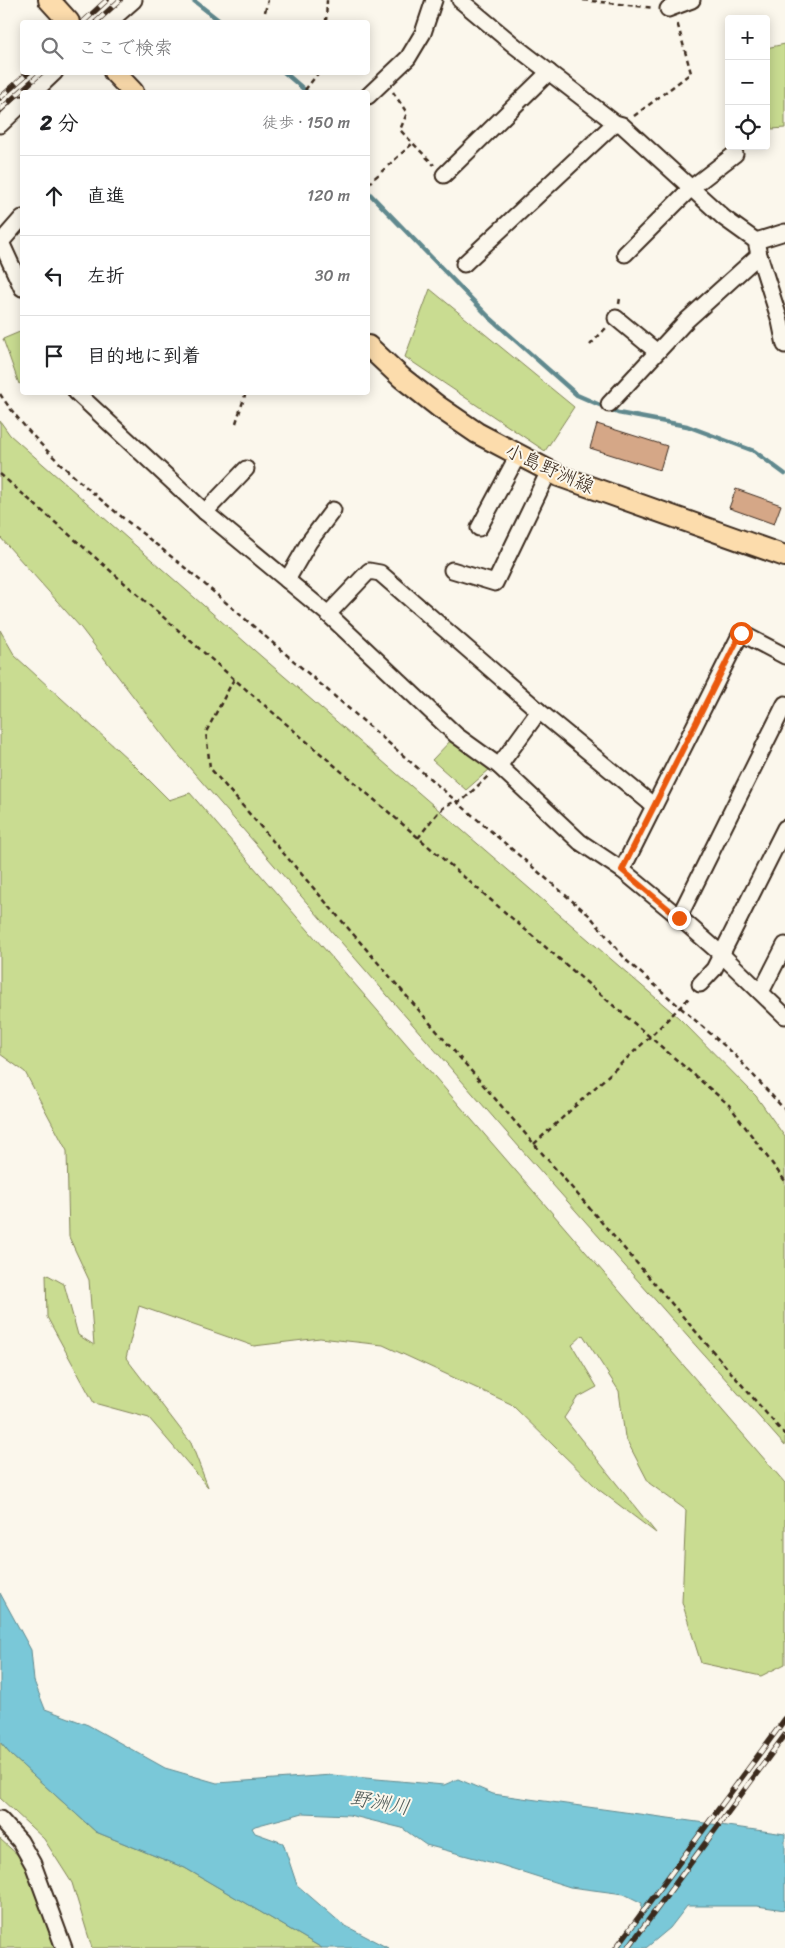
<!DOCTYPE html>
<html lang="ja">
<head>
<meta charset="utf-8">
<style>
  :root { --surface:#fff; --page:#f2f2f2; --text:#202124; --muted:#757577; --line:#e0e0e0 }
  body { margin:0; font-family:Sriracha,"Klee One",sans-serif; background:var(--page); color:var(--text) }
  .controls { position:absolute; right:15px; top:15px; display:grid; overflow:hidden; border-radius:5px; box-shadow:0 2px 12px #0003 }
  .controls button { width:45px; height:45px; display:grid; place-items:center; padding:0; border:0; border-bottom:1px solid var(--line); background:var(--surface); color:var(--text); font:25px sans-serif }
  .stop { position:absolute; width:15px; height:15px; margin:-11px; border:4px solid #ea580c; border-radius:50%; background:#fff }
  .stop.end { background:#ea580c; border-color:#fff; box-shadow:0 1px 5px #0008 }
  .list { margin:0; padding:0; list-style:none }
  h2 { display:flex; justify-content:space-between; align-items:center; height:65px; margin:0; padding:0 20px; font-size:21px }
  h2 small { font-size:16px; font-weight:400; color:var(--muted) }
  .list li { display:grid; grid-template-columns:32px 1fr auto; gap:15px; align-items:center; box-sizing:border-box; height:80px; padding:0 20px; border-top:1px solid var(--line) }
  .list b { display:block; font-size:19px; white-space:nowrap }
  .list em { font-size:16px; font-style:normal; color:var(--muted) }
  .icon { flex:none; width:28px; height:28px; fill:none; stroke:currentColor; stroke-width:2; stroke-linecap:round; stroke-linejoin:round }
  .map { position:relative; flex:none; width:785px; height:1948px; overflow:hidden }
  .search { position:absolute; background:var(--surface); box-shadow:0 2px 12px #0003; left:20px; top:20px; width:350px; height:55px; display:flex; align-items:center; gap:12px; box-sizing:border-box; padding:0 18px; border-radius:5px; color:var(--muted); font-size:19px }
  .panel { position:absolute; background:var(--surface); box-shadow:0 2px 12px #0003; left:20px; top:90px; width:350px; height:305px; border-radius:5px }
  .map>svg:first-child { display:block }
</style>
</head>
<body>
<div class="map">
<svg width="785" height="1948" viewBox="0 0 785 1948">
  <rect width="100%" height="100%" fill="#fbf7ec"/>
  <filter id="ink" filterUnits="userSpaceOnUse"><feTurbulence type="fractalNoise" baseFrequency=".02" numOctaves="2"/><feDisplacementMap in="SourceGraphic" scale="10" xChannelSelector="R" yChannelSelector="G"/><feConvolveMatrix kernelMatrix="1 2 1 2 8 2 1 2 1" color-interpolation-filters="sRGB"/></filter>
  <g filter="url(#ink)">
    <g fill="#c9dc91" stroke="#828358">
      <path d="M785,44v84l-13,1 -6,-28v-53z"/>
      <path d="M430,289l144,118 -29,44 -140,-94z"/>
      <path d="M22,331v51l-3,2 -16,-45z"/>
      <path d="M0,421l10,14 252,222 417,361 77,78 29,41v309l-265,-298 -345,-397 -94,-123 -81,-91z"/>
      <path d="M0,630l15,26 114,104 40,40 21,-7 595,690v181l-24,12 -60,-13 -19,-61 4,-92 -37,-27 -24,-46 -6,-46 -36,-56 -11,10 25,42 -20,11 -13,20 92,115 -58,-44 -87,-85 -128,-59 -63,-7 -66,8 -115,-40 -13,52 65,85 17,44 -59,-69 -55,-15 -47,-86 -1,-43 18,10 14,51 16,10 -5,-65 -20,-43 -2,-86 -42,-79 -25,-18z"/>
      <path d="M455,736l35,33 -24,21 -34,-30z"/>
      <path d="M0,1742l11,13 85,77 89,36 137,80h-230l-20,-65 -28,-44 -44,-41z"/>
      <path d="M0,1839l39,35 28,74h-67z"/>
    </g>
    <path fill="#7ac8d8" stroke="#61898e" d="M0,1593l31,57 3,31 11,28 43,16 77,43 52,15 115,-8 112,10 14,-6 35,15 292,40v76l-28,-4h-70l-17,22 -24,20h-30l24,-29 2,-16 -18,-9 -54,-7 -69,-22 -75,-20 -24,-17 -53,-13 -46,-2 -48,13 -3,2 3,5 28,10 14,42 45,39 46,24h-66l-137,-80 -89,-36 -85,-77 -11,-13z"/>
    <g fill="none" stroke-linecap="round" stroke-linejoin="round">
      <g stroke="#61898e" stroke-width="4.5">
        <path d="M193,0l28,22"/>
        <path d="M284,72l23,20"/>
        <path d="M368,192l121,125 88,78 41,18 69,13 67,25 31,23"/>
      </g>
    </g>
    <g fill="#d5a787" stroke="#3b2a1e">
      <path d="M597,424l70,22 -7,24 -70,-22z"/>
      <path d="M736,489l45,16 -7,19 -45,-16z"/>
    </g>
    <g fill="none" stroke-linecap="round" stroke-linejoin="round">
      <g stroke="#3b2a1e" stroke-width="19">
        <g id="minor">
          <path d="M460,0l55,46 100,77 7,2 102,93 32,23 3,14 21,66 5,24"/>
          <path d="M668,9l24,-9"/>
          <path d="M109,22l25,-22"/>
          <path d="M34,92l21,-20"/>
          <path d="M368,96l40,-38 15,-25 11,-33"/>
          <path d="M0,125l22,-21"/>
          <path d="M444,175l105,-103"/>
          <path d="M0,240l22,48"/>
          <path d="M756,241l29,-9"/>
          <path d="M1,242l21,-24"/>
          <path d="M625,254l66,-66 44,-34"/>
          <path d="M464,264l151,-141"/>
          <path d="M616,318l41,34"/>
          <path d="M76,392l129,120 123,102 128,121 43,31 81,76 42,28 57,47 42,37 64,62"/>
          <path d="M609,404l78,-84 72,-65"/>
          <path d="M205,512l41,-43"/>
          <path d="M479,528l39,-73"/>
          <path d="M452,570l43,13 54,-112"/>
          <path d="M287,580l22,-38 24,-32"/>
          <path d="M328,614l41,-43 11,2 159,138 115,95"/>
          <path d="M499,766l40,-55"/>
          <path d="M622,870l119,-237 44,23"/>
          <path d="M679,917l106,-213"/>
          <path d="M700,984l14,-15 71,-141"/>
          <path d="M761,992l24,-47"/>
          <path d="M0,1819l20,22 13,23 31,84"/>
        </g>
      </g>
      <g stroke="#3b2a1e" stroke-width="24">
        <g id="major">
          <path d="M49,0l20,22"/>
          <path d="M114,72l19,20"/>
          <path d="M368,346l34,32 37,29 38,26 82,43 226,80"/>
        </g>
      </g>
      <g stroke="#3b2a1e" stroke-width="2.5" stroke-dasharray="5 4" stroke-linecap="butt">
        <path d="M583,0l71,8"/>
        <path d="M265,12l3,-12"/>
        <path d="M326,22l1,-22"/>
        <path d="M305,90l14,-18"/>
        <path d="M393,92l14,21 -7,17 34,35"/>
        <path d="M634,116l57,-43 -14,-51"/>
        <path d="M368,184l45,-41"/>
        <path d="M619,304l1,-6"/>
        <path d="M590,345l16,-17"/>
        <path d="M0,394c51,76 140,134 209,194 127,109 253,219 381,328l37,45 107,93 51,56"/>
        <path d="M236,423l10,-31"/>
        <path d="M0,474l234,205 495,426 56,76"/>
        <path d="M234,679l-28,53 4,36 575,667"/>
        <path d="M418,838c12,-14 24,-38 44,-37l26,-25"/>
        <path d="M534,1144l117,-108 40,-40"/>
      </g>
      <use href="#minor" stroke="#fbf7ec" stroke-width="15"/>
      <use href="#major" stroke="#fcdcac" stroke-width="20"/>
      <g stroke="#3b2a1e" stroke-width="5.5">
        <g id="rail">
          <path d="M83,22l24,-22"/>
          <path d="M96,22l24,-22"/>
          <path d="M0,98l29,-26"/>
          <path d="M0,110l42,-38"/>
          <path d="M616,1948l169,-229"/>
          <path d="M628,1948l157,-213"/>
        </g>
      </g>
      <use href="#rail" stroke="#fbf7ec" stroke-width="4" stroke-dasharray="11" stroke-linecap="butt"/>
    </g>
  </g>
  <g fill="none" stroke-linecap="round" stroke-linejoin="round" filter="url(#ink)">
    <path stroke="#ea580c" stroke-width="6" d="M679,918l-57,-48 119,-237"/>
  </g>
  <g text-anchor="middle" stroke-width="4" stroke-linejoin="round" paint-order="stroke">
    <g font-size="19" fill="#3b2a1e" stroke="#fbf7ec">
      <text transform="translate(550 468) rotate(24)" y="7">小島野洲線</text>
    </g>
    <g font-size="20" font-style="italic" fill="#4e5956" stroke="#fbf7ec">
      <text transform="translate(380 1802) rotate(10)" y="7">野洲川</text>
    </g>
  </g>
</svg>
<div class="controls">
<button>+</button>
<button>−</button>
<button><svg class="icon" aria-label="locate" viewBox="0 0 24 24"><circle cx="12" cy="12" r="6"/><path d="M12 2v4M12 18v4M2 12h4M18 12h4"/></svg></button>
</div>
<div class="stop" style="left:741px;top:633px"></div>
<div class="stop end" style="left:679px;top:918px"></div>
<div class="search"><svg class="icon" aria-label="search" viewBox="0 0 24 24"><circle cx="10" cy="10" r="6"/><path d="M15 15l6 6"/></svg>ここで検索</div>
<section class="panel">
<h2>2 分<small>徒歩 · 150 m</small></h2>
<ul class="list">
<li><svg class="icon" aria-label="ahead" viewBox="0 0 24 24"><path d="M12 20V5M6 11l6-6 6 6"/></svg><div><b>直進</b></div><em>120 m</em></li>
<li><svg class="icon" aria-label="left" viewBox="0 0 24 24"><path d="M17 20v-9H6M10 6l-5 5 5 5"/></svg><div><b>左折</b></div><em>30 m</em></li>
<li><svg class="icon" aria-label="arrive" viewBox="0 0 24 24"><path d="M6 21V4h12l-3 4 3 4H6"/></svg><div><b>目的地に到着</b></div></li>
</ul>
</section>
</div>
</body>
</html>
